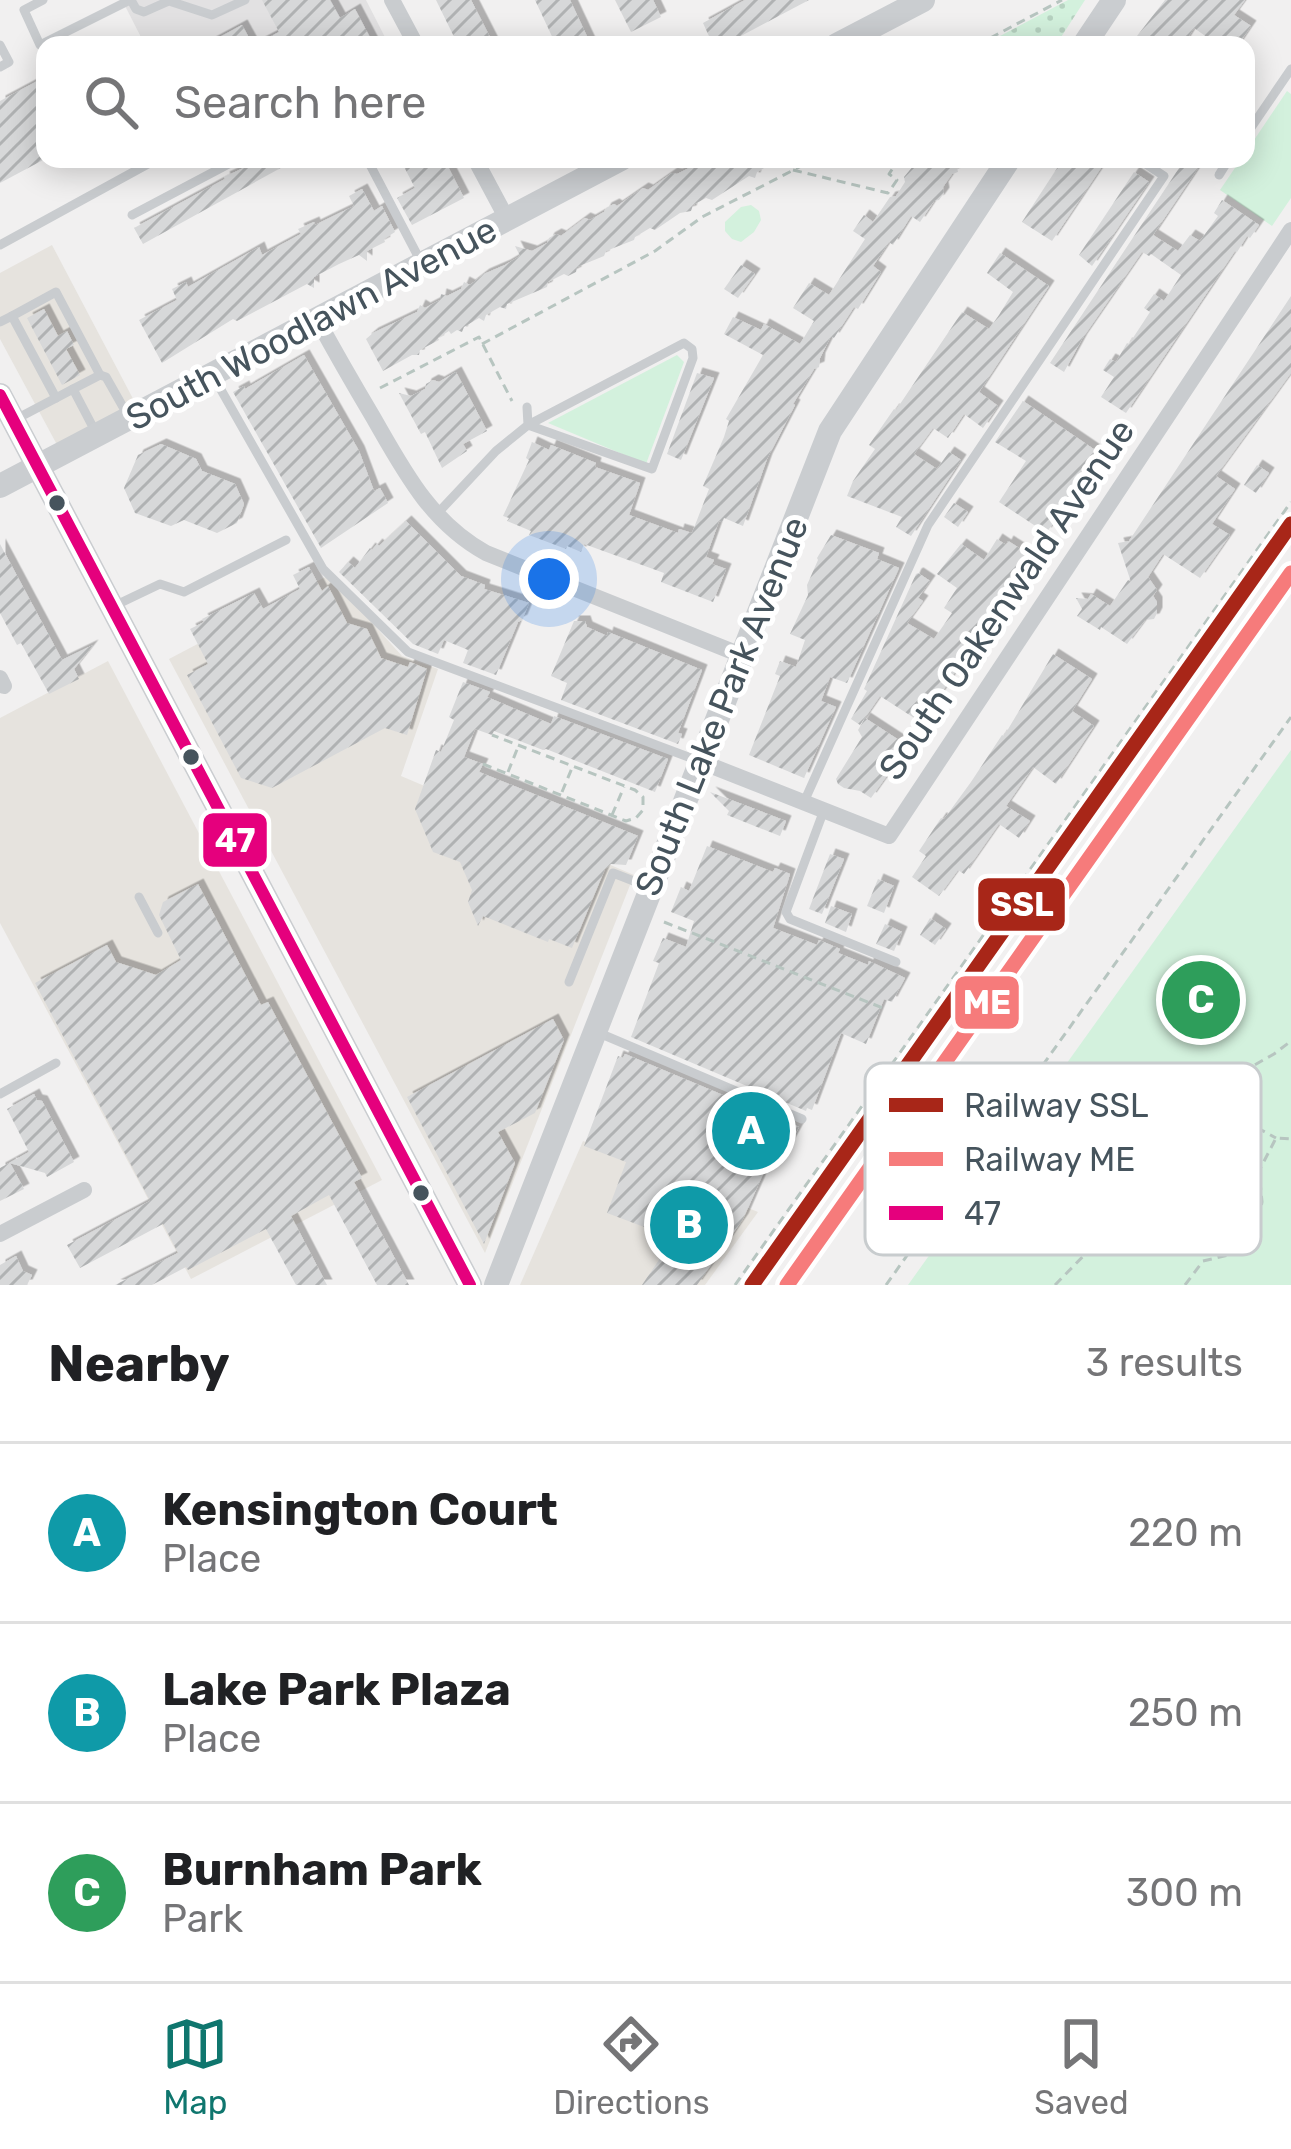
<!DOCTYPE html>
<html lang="en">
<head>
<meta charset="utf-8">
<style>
  :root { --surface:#fff; --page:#f6f6f6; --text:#202124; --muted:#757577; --line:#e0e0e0; --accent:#0f766e }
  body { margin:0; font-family:Rubik,sans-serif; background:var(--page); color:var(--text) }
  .you { position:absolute; left:549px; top:579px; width:42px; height:42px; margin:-30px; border:9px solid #fff; border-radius:50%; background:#1a73e8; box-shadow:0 0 0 18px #1a73e833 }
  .badge { display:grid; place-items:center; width:78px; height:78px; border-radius:50%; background:var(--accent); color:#fff; font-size:39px; font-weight:700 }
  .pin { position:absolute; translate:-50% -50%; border:6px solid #fff; box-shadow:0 3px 12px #0006 }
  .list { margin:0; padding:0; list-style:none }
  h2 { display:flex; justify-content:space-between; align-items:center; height:156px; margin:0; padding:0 48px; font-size:51px }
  h2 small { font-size:39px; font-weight:400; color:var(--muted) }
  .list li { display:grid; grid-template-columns:78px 1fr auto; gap:36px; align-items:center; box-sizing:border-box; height:180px; padding:0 48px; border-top:3px solid var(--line) }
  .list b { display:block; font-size:45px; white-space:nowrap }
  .list p { margin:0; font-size:39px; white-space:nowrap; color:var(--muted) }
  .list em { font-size:39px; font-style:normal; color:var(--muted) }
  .icon { flex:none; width:66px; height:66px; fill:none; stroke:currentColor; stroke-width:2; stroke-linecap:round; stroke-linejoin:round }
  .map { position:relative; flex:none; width:1291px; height:1285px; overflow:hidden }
  .search { position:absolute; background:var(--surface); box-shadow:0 6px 30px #0003; left:36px; right:36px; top:36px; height:132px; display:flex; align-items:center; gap:30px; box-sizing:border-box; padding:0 42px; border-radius:24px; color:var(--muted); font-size:45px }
  .sheet { height:696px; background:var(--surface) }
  nav { display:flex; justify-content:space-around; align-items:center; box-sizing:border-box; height:168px; border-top:3px solid var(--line); background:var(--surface); font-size:33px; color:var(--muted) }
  nav a { display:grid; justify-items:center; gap:6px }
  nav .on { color:var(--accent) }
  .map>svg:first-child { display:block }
</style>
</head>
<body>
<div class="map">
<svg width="1291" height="1285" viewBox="0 0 1291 1285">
  <defs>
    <pattern id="grass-dots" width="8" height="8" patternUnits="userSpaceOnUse" patternTransform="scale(3)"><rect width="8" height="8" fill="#d3f1dd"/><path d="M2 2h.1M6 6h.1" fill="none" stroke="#b6d1c0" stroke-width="1.8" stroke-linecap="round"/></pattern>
    <pattern id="building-hatch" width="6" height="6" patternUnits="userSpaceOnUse" patternTransform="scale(3)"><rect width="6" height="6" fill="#d7d8d9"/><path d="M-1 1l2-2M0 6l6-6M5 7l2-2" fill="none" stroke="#b0b2b3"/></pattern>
    <filter id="shadow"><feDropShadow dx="5.5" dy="-5.5" stdDeviation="0" flood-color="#0004"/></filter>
  </defs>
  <rect width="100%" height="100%" fill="#f1f0f0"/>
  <g fill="#e6e3de">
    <path d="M52,245l88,167 -78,42 -62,-115v-66z"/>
    <path d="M329,575l73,81 36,13 -37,107 233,99 -149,378 -316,-594z"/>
    <path d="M108,661l274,519 -191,99 -191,-356v-205z"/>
    <path d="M583,1141l175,71 -53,73h-185z"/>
  </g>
  <path fill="#e2e1e2" d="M122,0h244l23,45h-244z"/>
  <path fill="url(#grass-dots)" d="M1068,0h17l-29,45h-73z"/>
  <g fill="#d3f1dd">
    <path d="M1287,91l4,3v104l-19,28 -52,-36 21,-31h5v-7z"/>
    <path d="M751,205l8,6 2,9 -7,12 -13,10 -9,-3 -7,-8v-9l16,-15z"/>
    <path d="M677,355l7,7 -38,102 -98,-41z"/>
    <path d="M1291,750v535h-383z"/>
  </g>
  <g fill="url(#building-hatch)" filter="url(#shadow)">
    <path d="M262,0h68l10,18 15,-9 19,36h-120l25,-13z"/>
    <path d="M436,0h35l23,45h-36z"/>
    <path d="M535,0h35l21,45h-35z"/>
    <path d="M615,0h38l8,17 -30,15z"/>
    <path d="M745,0h64l-85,45h-11l-10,-22z"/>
    <path d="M1165,0h80l-11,15 17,11 -13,19h-20l-24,-17 -11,17h-48l5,-7 -3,-2z"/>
    <path d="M242,25l11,20h-48z"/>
    <path d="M45,77v82l-45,24v-82z"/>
    <path d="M263,159h34l-154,85 -9,-16 91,-49 -1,-2z"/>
    <path d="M400,159h44l20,39 -52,27 -15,-27 18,-10z"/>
    <path d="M699,159h81l-23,13 -2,6 -6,-2 -37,24 -6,-2 -13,7 -2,6 -11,2 -25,17 -5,-2 -15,9 -1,3 -28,11 -2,5 -27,11 -1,5 -8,4 -4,-2 -16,8 -1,5 -40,17 -1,5 -6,-2 -14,8 -2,6 -5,-3 -15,9 -2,5 -5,-2 -6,4 -2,-3 -11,7 1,2 -19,10 -1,5h-7l-29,16 -17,-32 7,-6 44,-21 3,-7 5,3 15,-8 1,-6 6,2 14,-7 3,-7 6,3 14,-11 21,-9 15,-9 -5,-10 17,5 15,-8 2,-5 7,-4 5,2 24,-18 5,2 14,-8 2,-4 8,-4 3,2 26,-18 5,2 24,-17 5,1 14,-7 1,-4z"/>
    <path d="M919,159h36l3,13 -6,2 -9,13 1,6 -5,7 -5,1 -14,21 -9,-6 -18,29 -4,-3 -16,24 8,6 -23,37 -4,-2 -20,31 -3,-2 -11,22 -1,9 -5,2 -21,35 2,1 -28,54 -24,67 -19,-8 -2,4 -3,-1 -13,36 8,3 -2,4 14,5 -13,33 -52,-20 3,-9 -80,-29 -3,8 -14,-6 -1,3 -37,-14 2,-4 -24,-10 2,-3 -6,-2 26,-56 -3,-2 6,-16 17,8 2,-5 45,18 -1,4 45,16 -11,32 49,18 1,-4 13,4 17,-44 -6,-3 21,-49 5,-16 -3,-2 37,-64 -39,-21 9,-17 28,13 3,-6 36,20 14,-23 -21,-13 16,-25 20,12 36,-56 -12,-8 11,-16 9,7 17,-25 6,-1 9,-14 -1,-5z"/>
    <path d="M1063,159h44l-55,82 -30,-19z"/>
    <path d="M1185,159h19l-51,76 25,16 12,-16 10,6 18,-25 -4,-3 8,-13 37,25 -9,13 -3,-2 -10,16 -2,-1 -109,162 -25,-16 13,-20 -11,-7 7,-11 6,3 11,-19 2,1 21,-32 -6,-4 10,-14 10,7 17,-26 -30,-21 -2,2 -7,-4 -60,87 -18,33 -14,-9z"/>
    <path d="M1134,172l15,10 -57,84 -13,-11z"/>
    <path d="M362,189l12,22 8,-5 13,26 -11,7 1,3 -18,9v10l-8,-6 -20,9 -25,13v11l-7,-4 -70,37 -4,-2 -71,44 -23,-43 38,-20 -5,-11 14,-7 2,5 71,-40 3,8 39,-21 -3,-5 16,-7 1,3 39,-19 -5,-10z"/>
    <path d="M1000,253l49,33 -70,106 19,14 -15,22 -19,-14 -16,24 -15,-10 -19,26 23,15 12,-17 12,8 -50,76 -15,-9 6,-10 -55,-21 6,-15 22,-32 -6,-4 25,-36 2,1 66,-98 27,17 10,-14 14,-23 -26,-19z"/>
    <path d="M741,265l14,9 -17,24 -14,-9z"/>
    <path d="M1291,296v77l-75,103 19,13 -23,35 18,11 -30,43 -37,-24 -15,23 9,13 -4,6 4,6v11l-3,6 -9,1 -18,24 -26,-17 -1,3 -23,-14 5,-7 -6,-11 12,1 3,-5 19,12 18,-26 3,2 -13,-39 11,-2z"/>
    <path d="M44,309l14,27 9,-5 7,14 -8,4 14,26 -18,10 -35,-67z"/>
    <path d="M304,355l55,96 15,40 6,-3 8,15 -67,45 -88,-156 11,-6 1,3z"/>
    <path d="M456,372l31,59 -24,13 4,7 -25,17 -17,-36 -4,2 -22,-41 12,3 14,-7 1,-5 7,-4 6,2z"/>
    <path d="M697,373l17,5 -33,82 -14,-6z"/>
    <path d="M1023,401l72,49 -28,45 5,3 -26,35 -47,-31 27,-41 -31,-19z"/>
    <path d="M161,444l35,15 6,12 33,13 9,20 -7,19 -20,10 -33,-13 -13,6 -36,-13 -11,-25 14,-33z"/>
    <path d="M1257,465l12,8 -13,20 -12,-8z"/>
    <path d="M954,503l14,9 -10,15 -14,-10z"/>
    <path d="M406,521l55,55 24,9 -1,4 45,14 -7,17 -4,2 -22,53 -33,-12 5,-13 -24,-10 -6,14 -25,-10 -74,-72 9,-10 7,6 15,-20 2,2 5,-6 2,2z"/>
    <path d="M831,535l48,18 -2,6 22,9 -52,115 -17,-6 -9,24 15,6 -32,71 -55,-23 31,-79 -5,-2 5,-13 16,6 9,-27 -15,-6 18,-39 -1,-10 11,-25 -1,-2z"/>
    <path d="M997,539l9,6 2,-4 24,15 -18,26 3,2 -19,28 -3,-2 -73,113 -42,-27 -20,29 -9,-6 16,-28 -3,-2 52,-115 2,-1 12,8 -12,17 5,3 -16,22 27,16 18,-26 -8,-5 13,-20 -20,-14 24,-30 23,16z"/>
    <path d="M0,544l62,116 31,-15 -19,24 5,10 -30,15 -28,-51 -4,2 -17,-32z"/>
    <path d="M309,567l13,24 6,-5 19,37 20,6 14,29 27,9 2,-5 17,7 -20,66 -22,-7 -113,60 -31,-10 -54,-103 21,-11 -18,-35 14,-7 -2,-3 52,-26 9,16 37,-20 -7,-14z"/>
    <path d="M574,621h11l2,6 20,9 1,-4 94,38 -24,63 4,1 -4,10 -117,-44 6,-17 -16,-7z"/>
    <path d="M1053,654l39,25 -20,32 22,15 -38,58 -23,-17 -27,39 24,15 -11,17 -20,-14 -35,50 -6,-4 -19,26 -27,-19 14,-21 -7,-5 22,-33 3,1 27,-37 31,-47 2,1z"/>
    <path d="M463,682l27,10 -3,5 64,27 3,-8 114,43 -13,33 -109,-43 -3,1 -49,-19 -2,4 -17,-6 -11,28 19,7 -4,8 159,64 -12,29 -15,-1 -6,5 -33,79 -23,-9 -1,3 -65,-26 -5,10 -10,-24 4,-12 -12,-28 -27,-10 -18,-43 21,-59 5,2 13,-32 -5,-3z"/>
    <path d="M865,718l43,28 -37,52 -11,-7 -16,-3 -6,-4 -2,-5 26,-42 -4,-7z"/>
    <path d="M710,792l76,29 -6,15 -53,-21 2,-4z"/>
    <path d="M707,846l66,26 2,-4 15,6 -17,54 44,17 2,-5 21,9 -2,4 30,12 1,-4 36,17 -13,24 -8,-3 -18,45 -25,-11 -29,77 -5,-2 -1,3 -175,-74 28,-74 -6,-2 10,-23 23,9 8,-26 -23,-9 10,-25 8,4z"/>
    <path d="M830,854l14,5 -22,55 -13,-5z"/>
    <path d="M878,879l16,7 -10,27 -17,-7z"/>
    <path d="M198,884l63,121 7,-3 94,176 -8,4 55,103h-32l-48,-90 -38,21 36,69h-31l-30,-56 -78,41 -2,-3 -34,18h-37l63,-32 -15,-29 -83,44 -13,-23 83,-44 -115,-218 72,-38 9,17 40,13 25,-15 -22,-45 4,-13z"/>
    <path d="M831,906l21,8 -6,18 -21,-9z"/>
    <path d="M930,918l16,11 -11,16 -15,-10z"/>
    <path d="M885,924l17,8 -8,19 -18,-7z"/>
    <path d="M553,1019l11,21 -29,73 -37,19 17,31 -31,81 -77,-147z"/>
    <path d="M625,1054l174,73 -10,18 -4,-2 -6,16 -8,-3 -28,63 -46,66h-55l23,-34 -5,-18 -53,-20 19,-51 -42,-16 34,-90 5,2z"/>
    <path d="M34,1094l3,6 5,1 32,61 -27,15 -2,-4 -35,-10 14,26 -24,12v-33l29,-16 -22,-43z"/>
    <path d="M16,1256l7,15 9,4 -5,10h-27v-20z"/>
  </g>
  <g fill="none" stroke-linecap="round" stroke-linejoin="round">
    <g stroke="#b7c5c0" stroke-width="3" stroke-dasharray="9 6" stroke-linecap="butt">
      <path d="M977,45l85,-45"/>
      <path d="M793,170l95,23 9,-13 -8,-6 10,-15"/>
      <path d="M482,344l173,-93 47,-34 113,-58"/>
      <path d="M380,388l99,-51 33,64"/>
      <path d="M483,764l143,57 10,-3 7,-8v-13l-8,-7 -143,-55"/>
      <path d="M508,772l10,-25"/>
      <path d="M562,792l10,-24"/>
      <path d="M612,815l12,-28"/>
      <path d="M664,922l219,86"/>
      <path d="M1226,1096c9,22 30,31 50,42"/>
      <path d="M735,1285l556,-783"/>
      <path d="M886,1285l405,-568"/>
      <path d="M1055,1285l46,-47 89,-109 24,-19 21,-34 39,-22 17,-13"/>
      <path d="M1185,1285l18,-24 34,-8 21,-30 4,-21 -3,-31 17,-33 15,1"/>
    </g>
    <g stroke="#c9cccf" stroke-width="9">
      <path d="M43,0l-19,10 16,35 90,-45"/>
      <path d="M131,0l5,9 8,3 25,-11 43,14 33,-15"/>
      <path d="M0,45l9,17 -9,5"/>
      <path d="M1246,135l45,-66"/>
      <path d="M367,159l53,101"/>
      <path d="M1219,175l10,-16"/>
      <path d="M132,215l106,-56"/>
      <path d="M0,245l157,-86"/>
      <path d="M12,316l44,-24 44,83"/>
      <path d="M0,322l12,-6 44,82 -38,20"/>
      <path d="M212,374l111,195 85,83 291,109"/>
      <path d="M73,389l27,-14 6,2 21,37"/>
      <path d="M56,398l17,-9 22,42"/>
      <path d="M436,515l60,-64 32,-26 156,-82 8,6 1,9 -41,111 -124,-44 -1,-18"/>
      <path d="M116,605l44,-21 24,8 102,-52"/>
      <path d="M804,802l124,-277 236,-349 -26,-17"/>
      <path d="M824,810l-38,102 4,7 106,43"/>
      <path d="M139,897l19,36"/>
      <path d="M569,982l44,-109 36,14"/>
      <path d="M599,1033l203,86"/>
      <path d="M0,1094l56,-31"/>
    </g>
    <g stroke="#c9cccf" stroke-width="16">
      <path d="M392,0l24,45"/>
      <path d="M475,159l32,60"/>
      <path d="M317,319c18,33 37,66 56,98 31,54 57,105 113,136l255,102"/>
      <path d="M0,678l4,8"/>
      <path d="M699,761l190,75 402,-606"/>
      <path d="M0,1234l84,-44"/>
    </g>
    <g stroke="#cacdd0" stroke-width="24">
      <path d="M837,45l86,-45"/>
      <path d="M1084,45l30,-45"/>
      <path d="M0,395l470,890"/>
      <path d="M0,486l621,-327"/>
      <path d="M496,1285l334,-854 179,-272"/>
    </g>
    <g stroke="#fff" stroke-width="21">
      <path id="bus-1" d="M0,395l470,890"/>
    </g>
    <use href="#bus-1" stroke="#e5007d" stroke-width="12"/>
    <g stroke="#fff" stroke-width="24">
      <path id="rail-1" d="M752,1285l539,-761"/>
    </g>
    <g stroke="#fff" stroke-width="24">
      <path id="rail-2" d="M787,1285l504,-712"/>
    </g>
    <use href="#rail-1" stroke="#a82618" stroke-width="15"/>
    <use href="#rail-2" stroke="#f67b7b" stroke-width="15"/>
  </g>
  <g fill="#46545d" stroke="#fff" stroke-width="4.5">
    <circle cx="57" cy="503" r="10"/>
    <circle cx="191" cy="757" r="10"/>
    <circle cx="421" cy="1193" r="10"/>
  </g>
  <g text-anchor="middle" stroke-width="10" stroke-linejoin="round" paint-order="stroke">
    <g font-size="36" fill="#46545d" stroke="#fff">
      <text transform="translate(311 323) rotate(-28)" y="13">South Woodlawn Avenue</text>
      <text transform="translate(1006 599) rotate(-56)" y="13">South Oakenwald Avenue</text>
      <text transform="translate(721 706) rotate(-68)" y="13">South Lake Park Avenue</text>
    </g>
  </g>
  <rect x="865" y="1063" width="396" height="192" rx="18" fill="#fff" stroke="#c8ccce" stroke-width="3"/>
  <rect x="889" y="1098" width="54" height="14" fill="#a82618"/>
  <rect x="889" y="1152" width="54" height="14" fill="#f67b7b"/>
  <rect x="889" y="1206" width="54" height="14" fill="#e5007d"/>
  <g font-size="33" fill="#46545d">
    <text x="964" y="1117">Railway SSL</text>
    <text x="964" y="1171">Railway ME</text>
    <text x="964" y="1225">47</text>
  </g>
  <g stroke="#fff" stroke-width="4.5">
    <rect x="201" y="811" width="68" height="58" rx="12" fill="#e5007d"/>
    <rect x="976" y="876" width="91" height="57" rx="12" fill="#a82618"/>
    <rect x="953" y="974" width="68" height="57" rx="12" fill="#f67b7b"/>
  </g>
  <g font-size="33" text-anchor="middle" font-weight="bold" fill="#fff">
    <text x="235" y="852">47</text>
    <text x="1022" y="916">SSL</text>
    <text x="987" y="1014">ME</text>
  </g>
</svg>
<div class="you"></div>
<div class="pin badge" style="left:751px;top:1131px;background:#0f9aa8">A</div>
<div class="pin badge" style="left:689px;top:1225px;background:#0f9aa8">B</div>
<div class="pin badge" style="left:1201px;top:1000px;background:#2e9e5b">C</div>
<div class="search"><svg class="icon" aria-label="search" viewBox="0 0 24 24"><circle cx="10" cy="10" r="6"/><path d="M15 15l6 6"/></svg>Search here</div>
</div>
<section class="sheet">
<h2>Nearby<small>3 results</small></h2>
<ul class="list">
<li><span class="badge" style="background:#0f9aa8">A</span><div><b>Kensington Court</b><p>Place</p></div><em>220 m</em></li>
<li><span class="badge" style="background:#0f9aa8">B</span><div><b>Lake Park Plaza</b><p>Place</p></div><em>250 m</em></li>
<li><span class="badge" style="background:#2e9e5b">C</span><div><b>Burnham Park</b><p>Park</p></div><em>300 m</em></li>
</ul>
</section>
<nav>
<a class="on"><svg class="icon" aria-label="map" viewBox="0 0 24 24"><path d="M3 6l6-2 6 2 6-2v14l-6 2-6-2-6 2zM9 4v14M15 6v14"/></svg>Map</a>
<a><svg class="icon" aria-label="directions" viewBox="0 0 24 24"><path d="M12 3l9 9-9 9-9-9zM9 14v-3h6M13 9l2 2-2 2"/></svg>Directions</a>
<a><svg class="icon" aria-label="saved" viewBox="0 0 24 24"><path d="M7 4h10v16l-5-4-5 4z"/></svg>Saved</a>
</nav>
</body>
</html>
